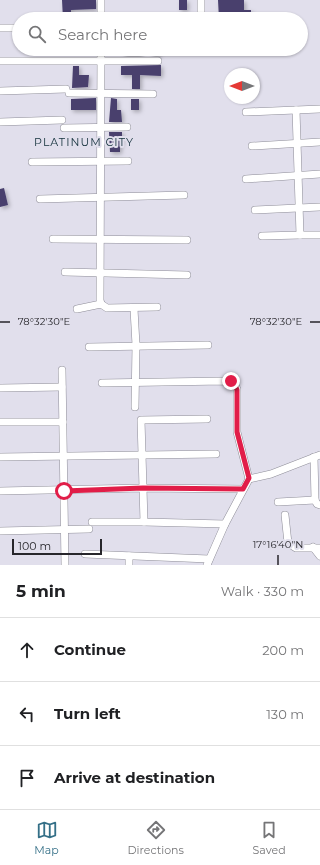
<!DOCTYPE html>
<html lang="en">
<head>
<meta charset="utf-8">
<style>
  :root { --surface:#fff; --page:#f6f6f6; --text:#202124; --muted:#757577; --line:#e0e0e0; --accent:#346f87 }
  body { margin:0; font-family:Montserrat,sans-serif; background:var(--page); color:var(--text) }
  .compass { position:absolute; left:224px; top:68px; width:36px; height:36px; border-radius:50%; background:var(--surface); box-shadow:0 1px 3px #0004; rotate:270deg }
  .scale { position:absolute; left:12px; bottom:10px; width:90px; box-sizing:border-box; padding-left:4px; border:2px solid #27262b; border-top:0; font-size:11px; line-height:14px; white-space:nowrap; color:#27262b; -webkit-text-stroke:3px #e1dfec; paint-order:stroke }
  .stop { position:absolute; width:12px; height:12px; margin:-9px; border:3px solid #e11d48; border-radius:50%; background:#fff }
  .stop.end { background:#e11d48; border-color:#fff; box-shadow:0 1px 4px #0008 }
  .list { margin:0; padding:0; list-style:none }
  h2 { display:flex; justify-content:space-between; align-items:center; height:52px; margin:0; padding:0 16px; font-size:17px }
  h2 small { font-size:13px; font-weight:400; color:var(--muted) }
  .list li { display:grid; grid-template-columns:26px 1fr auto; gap:12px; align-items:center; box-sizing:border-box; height:64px; padding:0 16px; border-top:1px solid var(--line) }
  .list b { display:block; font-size:15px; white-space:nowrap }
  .list em { font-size:13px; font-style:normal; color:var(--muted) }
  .icon { flex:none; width:22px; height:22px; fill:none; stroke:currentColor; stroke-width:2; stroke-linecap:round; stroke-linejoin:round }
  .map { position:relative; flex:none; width:320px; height:565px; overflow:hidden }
  .search { position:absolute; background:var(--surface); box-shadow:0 1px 3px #0004; left:12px; right:12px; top:12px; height:44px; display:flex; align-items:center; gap:10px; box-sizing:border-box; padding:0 14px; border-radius:22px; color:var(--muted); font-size:15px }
  .sheet { height:244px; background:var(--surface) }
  nav { display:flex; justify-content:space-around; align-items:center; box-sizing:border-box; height:56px; border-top:1px solid var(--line); background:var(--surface); font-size:11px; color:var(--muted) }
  nav a { display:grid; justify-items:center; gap:2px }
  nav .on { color:var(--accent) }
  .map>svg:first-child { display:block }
</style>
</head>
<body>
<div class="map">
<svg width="320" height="565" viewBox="0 0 320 565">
  <defs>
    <filter id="shadow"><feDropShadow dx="2" dy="2" stdDeviation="2" flood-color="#0004"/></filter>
  </defs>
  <rect width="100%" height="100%" fill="#e1dfec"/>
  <g fill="#483f6d" filter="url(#shadow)">
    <path d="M62,0h34v9l-25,1v9h-8z"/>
    <rect x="179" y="0" width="8" height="10"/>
    <path d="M218,0h26v10h7v9h-32z"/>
    <rect x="123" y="49" width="18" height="7"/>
    <rect x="151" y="49" width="8" height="7"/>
    <path d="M161,65v11l-21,-1v14h-8v-14h-11v-9z"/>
    <path d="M73,66h6v9h10l-1,12 -16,1z"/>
    <path d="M96,98v12h-25v-11z"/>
    <path d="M111,98l6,1v11h4l1,12h-13z"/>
    <rect x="131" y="99" width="8" height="11"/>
    <path d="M109,132h13v12h-2v8h-10z"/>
    <path d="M4,188l4,17 -8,2v-18z"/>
  </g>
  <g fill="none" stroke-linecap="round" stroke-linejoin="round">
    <g stroke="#8e8d98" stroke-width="8">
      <g id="minor">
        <path d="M101,0v19"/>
        <path d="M201,19v-19"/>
        <path d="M1,28h18"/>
        <path d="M101,49l-1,251 1,4"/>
        <path d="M0,61h158"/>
        <path d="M0,91l66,-2"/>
        <path d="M69,93l84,1"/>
        <path d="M246,112l74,-3"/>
        <path d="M0,122l62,-2"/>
        <path d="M64,128l63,-1"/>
        <path d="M252,146l68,-4"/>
        <path d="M32,162l96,-1"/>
        <path d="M246,179l74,-5"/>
        <path d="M40,199l144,-4"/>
        <path d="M255,210l65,-3"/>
        <path d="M300,235h20"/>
        <path d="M262,236l38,-1 -4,-125"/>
        <path d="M53,239l134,1"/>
        <path d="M65,272l122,3"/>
        <path d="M77,309l24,-5 6,4 50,-1"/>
        <path d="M134,309l2,36 -1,62"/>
        <path d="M89,347l119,-2"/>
        <path d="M62,370l3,195"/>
        <path d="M102,383l122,-2 10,2 3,6v43l12,47"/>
        <path d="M1,388l61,-1"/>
        <path d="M207,419l-66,1 3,102 81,2"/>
        <path d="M0,422h63"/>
        <path d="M0,457l216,-3"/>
        <path d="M314,457l1,43 2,4 3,1"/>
        <path d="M0,491l143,-3 100,1"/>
        <path d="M278,502l37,-2"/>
        <path d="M285,515l3,28 8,5h24"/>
        <path d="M92,522h52"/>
        <path d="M0,531l89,-2"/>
        <path d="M313,547l7,9"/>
        <path d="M85,554l124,5"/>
        <path d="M129,556v9"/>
        <path d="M207,565l18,-41 24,-45 22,-5 49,-19"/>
      </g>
    </g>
    <use href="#minor" stroke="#fff" stroke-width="7"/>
  </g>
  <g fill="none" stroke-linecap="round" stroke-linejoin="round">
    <path stroke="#e11d48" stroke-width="5" d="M64,491l79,-3 100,1 6,-11 -12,-46v-42l-3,-7 -3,-2"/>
  </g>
  <path fill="none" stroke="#27262b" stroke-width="1.5" d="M0,322h10M310,322h10M278,555v10"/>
  <g text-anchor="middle" stroke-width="4" stroke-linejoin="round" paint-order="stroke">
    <g font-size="11" letter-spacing="1" fill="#122f3a" stroke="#e1dfec">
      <text x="84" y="146">PLATINUM CITY</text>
    </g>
  </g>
  <g font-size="10" text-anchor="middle" fill="#27262b" stroke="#e1dfec" stroke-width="4" stroke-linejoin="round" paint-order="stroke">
    <text x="276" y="325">78°32'30"E</text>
    <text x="44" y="325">78°32'30"E</text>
    <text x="278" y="548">17°16'40"N</text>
  </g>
</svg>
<svg class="compass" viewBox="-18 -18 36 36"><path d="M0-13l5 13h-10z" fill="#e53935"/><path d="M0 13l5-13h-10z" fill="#757577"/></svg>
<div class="scale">100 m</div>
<div class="stop" style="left:64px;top:491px"></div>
<div class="stop end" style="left:231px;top:381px"></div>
<div class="search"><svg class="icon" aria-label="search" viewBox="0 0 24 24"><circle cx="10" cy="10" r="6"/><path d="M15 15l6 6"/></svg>Search here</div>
</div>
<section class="sheet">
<h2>5 min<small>Walk · 330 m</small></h2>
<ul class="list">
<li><svg class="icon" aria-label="ahead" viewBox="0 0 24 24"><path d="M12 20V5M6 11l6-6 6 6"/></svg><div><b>Continue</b></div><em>200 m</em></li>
<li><svg class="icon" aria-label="left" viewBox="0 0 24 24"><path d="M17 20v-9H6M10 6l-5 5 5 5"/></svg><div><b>Turn left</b></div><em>130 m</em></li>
<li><svg class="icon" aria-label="arrive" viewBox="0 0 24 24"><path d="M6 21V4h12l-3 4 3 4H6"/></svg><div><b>Arrive at destination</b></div></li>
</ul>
</section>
<nav>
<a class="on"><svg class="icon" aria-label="map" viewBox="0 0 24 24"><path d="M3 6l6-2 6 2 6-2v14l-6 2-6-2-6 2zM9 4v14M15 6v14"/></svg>Map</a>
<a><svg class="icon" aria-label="directions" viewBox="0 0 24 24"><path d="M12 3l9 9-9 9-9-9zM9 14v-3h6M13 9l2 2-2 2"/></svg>Directions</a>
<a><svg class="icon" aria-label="saved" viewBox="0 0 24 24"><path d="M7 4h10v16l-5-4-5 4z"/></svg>Saved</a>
</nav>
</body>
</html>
